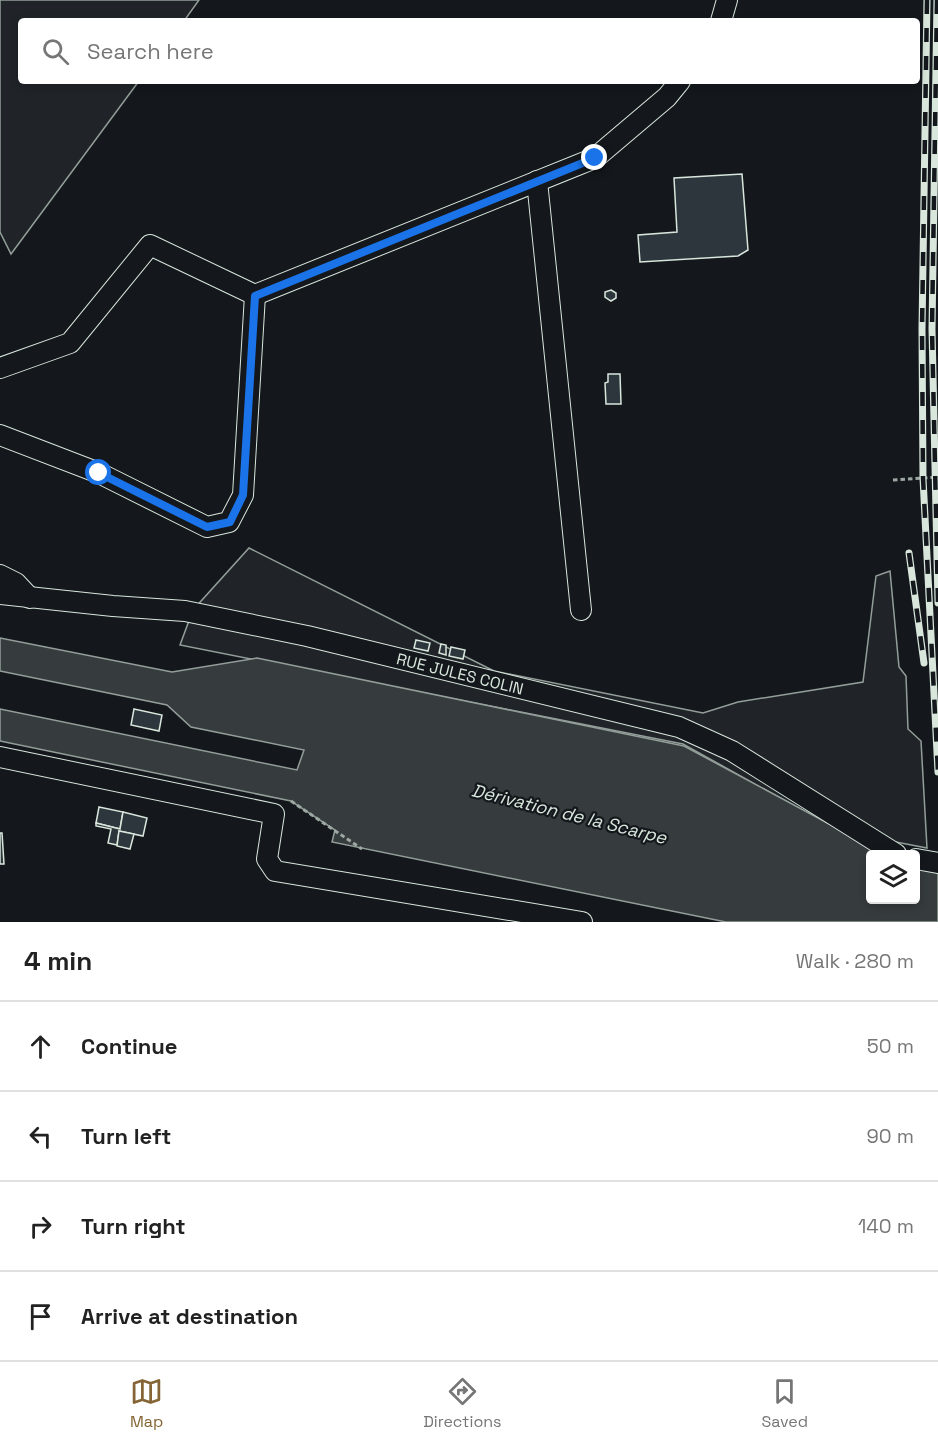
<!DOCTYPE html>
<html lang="en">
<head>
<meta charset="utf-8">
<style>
  :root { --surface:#fff; --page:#f2f2f2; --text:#222; --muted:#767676; --line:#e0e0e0; --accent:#856535 }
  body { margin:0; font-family:"Space Grotesk",sans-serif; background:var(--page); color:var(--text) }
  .controls { position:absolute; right:18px; bottom:18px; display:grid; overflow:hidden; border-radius:6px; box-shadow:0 3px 9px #0003 }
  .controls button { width:54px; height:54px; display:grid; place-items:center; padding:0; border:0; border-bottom:2px solid var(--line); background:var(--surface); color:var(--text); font:30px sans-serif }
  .stop { position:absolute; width:18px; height:18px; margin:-14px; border:4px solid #1a73e8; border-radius:50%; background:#fff }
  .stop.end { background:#1a73e8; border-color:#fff; box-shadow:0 2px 6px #0008 }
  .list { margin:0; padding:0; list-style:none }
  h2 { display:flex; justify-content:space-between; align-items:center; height:78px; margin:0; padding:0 24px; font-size:26px }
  h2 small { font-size:20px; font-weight:400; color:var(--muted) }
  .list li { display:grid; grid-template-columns:39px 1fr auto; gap:18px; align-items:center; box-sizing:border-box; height:90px; padding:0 24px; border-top:2px solid var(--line) }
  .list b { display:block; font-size:22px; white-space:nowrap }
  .list em { font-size:20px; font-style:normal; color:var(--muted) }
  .icon { flex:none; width:33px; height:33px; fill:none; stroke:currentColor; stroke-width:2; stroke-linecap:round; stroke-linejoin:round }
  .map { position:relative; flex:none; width:938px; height:922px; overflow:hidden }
  .search { position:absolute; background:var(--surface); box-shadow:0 3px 9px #0003; left:18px; right:18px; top:18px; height:66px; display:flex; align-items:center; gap:15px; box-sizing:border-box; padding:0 21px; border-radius:6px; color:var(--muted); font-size:22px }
  .sheet { height:438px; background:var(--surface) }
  nav { display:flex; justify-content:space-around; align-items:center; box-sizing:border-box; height:84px; border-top:2px solid var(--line); background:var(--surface); font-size:16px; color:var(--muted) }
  nav a { display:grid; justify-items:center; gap:3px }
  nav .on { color:var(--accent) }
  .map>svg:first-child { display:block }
</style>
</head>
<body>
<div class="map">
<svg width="938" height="922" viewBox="0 0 938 922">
  <rect width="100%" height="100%" fill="#14181c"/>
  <g fill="#202428" stroke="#939e99" stroke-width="1.5">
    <path d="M0,0h199l-15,21h-163v60h118l-128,173 -11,-22z"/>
    <path d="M249,548l245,123 209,42 35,-11 125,-20 13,-106 14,-5 9,96 7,9 2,53 13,12 6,107 -41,-8 -5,14 -198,-110 -503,-99 13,-35z"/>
  </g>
  <path fill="#363b3e" stroke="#939e99" stroke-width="1.5" d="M0,638l172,34 85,-14 427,88 201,108h-15v46h46v-38l22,4v56h-212l-394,-80 3,-12 -44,-29 -291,-60v-32l297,61 7,-20 -113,-23 -24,-22 -167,-34z"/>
  <g fill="#2c363c" stroke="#d8e6dc" stroke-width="1.5">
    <path d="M742,174l6,76 -10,6 -98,6 -2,-27 39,-3 -3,-54z"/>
    <path d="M611,290l5,3v5l-5,3 -6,-4v-5z"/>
    <path d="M608,374h12l1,30h-15l-1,-21 3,-1z"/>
    <path d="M416,640l14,3 -2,8 -14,-3z"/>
    <path d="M441,644l5,1v10l-7,-2z"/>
    <path d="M451,647l14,3 -2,9 -14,-3z"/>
    <path d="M134,709l28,6 -3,16 -28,-6z"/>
    <path d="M99,807l24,5 -3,17 -24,-6z"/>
    <path d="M123,812l24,6 -4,18 -24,-5 -2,14 -9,-2 3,-14 -15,-3v-3l24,6z"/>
    <path d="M119,831l15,3 -4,15 -13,-3z"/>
    <path d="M0,833h2l2,31h-4z"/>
  </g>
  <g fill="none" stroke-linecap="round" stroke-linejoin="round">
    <g stroke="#d8e6dc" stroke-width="22">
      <g id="minor">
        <path d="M721,21l6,-21"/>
        <path d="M537,181l44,429"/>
        <path d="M0,368l70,-25 80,-98 105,50 340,-137 72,-61 13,-16"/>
        <path d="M0,435l99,38 108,54 22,-5 14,-27 12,-200"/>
        <path d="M0,575l16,8 14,15"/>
        <path id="s1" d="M0,594l113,12 72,5 122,25 372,91 53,24 164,103"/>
        <path d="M0,757l274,57 -7,45 8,12 307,51"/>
        <path d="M916,859l22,4"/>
      </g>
    </g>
    <g stroke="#9da8a2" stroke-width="3" stroke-dasharray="4.5 3" stroke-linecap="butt">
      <path d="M893,480l45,-3"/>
      <path d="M291,801l71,48"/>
    </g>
    <use href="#minor" stroke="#14181c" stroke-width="20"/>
    <g stroke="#d8e6dc" stroke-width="7">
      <g id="rail">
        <path d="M927,0l-5,329 1,149 15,294"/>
        <path d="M937,0l-5,329 6,274"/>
        <path d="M909,553l15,110"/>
      </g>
    </g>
    <use href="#rail" stroke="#14181c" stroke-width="4.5" stroke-dasharray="14" stroke-linecap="butt"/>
  </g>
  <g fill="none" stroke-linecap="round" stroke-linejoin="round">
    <path stroke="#1a73e8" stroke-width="8" d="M99,473l108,54 23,-5 13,-27 12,-199 340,-138"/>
  </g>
  <g text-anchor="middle" stroke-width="4.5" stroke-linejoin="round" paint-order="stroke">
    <g font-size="16" fill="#d8e6dc" stroke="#14181c">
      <text dy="6" stroke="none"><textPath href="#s1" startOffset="468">RUE JULES COLIN</textPath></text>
    </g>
    <g font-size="18" font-style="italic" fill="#d8e6dc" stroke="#14181c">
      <text transform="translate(569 814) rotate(14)" y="6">Dérivation de la Scarpe</text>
    </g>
  </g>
</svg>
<div class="controls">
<button><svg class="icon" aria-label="layers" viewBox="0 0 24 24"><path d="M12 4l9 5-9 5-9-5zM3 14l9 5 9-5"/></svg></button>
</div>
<div class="stop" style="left:99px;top:473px"></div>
<div class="stop end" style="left:595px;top:158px"></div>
<div class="search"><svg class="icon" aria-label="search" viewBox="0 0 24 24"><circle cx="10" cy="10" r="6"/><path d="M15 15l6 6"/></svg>Search here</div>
</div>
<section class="sheet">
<h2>4 min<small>Walk · 280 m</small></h2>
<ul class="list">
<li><svg class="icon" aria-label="ahead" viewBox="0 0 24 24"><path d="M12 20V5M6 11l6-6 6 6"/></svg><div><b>Continue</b></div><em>50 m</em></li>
<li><svg class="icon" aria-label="left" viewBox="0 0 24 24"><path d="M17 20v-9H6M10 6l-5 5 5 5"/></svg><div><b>Turn left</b></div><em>90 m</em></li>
<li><svg class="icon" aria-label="right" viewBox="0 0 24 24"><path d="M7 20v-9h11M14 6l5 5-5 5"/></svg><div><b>Turn right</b></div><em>140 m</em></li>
<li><svg class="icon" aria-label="arrive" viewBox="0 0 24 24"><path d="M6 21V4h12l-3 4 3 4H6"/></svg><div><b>Arrive at destination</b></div></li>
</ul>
</section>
<nav>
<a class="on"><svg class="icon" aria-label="map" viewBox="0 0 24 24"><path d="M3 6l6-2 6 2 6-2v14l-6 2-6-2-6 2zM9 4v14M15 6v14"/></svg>Map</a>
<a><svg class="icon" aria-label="directions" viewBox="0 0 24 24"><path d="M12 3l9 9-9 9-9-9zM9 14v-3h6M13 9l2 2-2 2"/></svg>Directions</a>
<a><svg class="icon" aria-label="saved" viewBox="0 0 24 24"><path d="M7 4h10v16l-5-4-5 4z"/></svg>Saved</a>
</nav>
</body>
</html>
